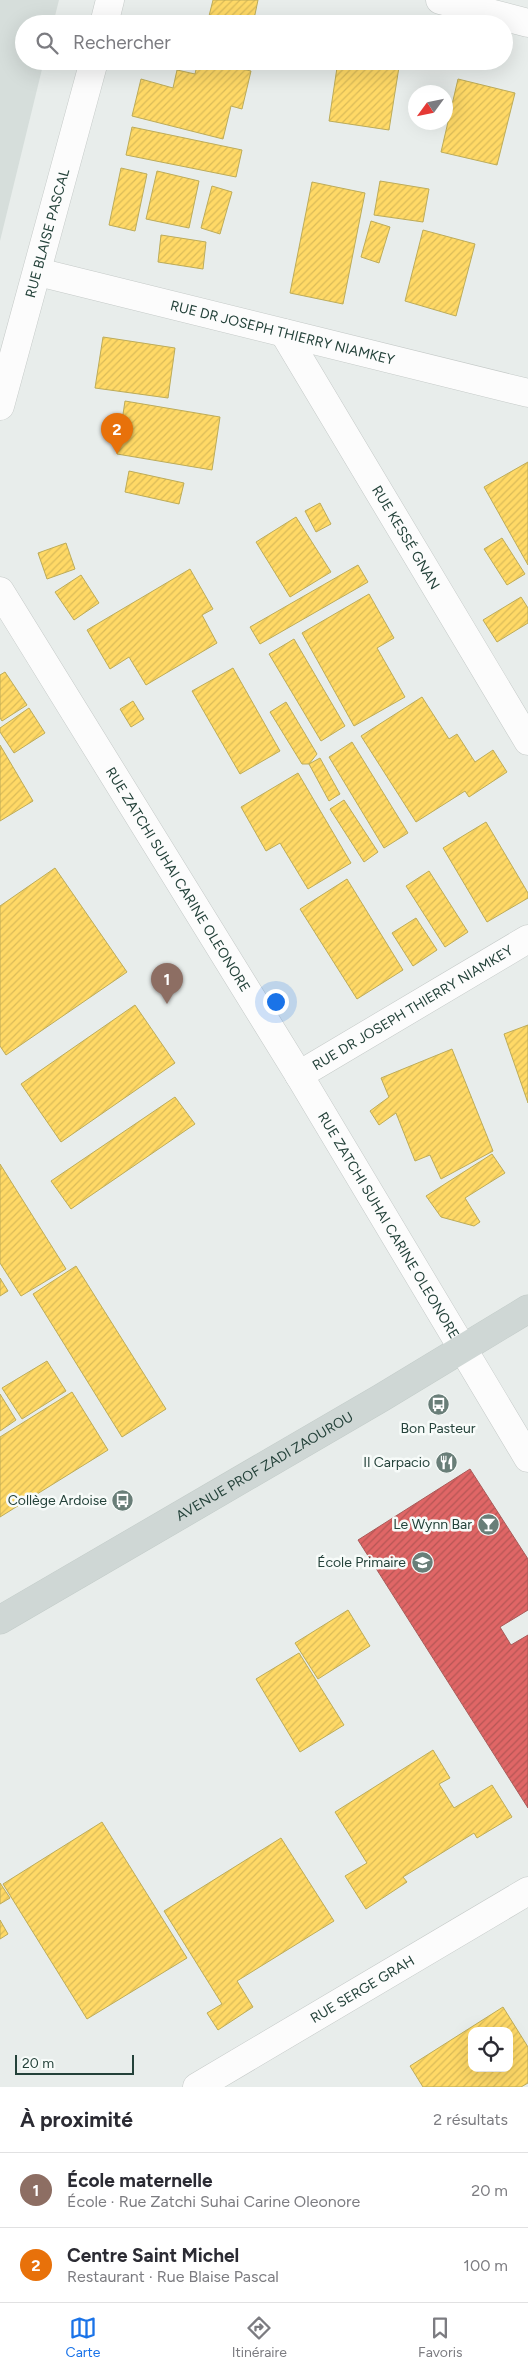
<!DOCTYPE html>
<html lang="fr">
<head>
<meta charset="utf-8">
<style>
	body { margin:0; font-family:Figtree,sans-serif; background:#f2f2f3; color:#2b2b33 }
	.controls { position:absolute; right:15px; bottom:15px; display:grid; overflow:hidden; border-radius:10px; box-shadow:0 5px 20px #0002 }
	.controls button { width:45px; height:45px; display:grid; place-items:center; padding:0; border:0; border-bottom:1px solid #e1e1e2; background:#fff; color:#2b2b33; font:25px sans-serif }
	.compass { position:absolute; left:408px; top:85px; width:45px; height:45px; border-radius:50%; background:#fff; box-shadow:0 5px 20px #0002; rotate:237deg }
	.scale { position:absolute; left:15px; bottom:12px; width:119px; box-sizing:border-box; padding-left:5px; border:2px solid #24423a; border-top:0; font-size:14px; line-height:18px; white-space:nowrap; color:#24423a; -webkit-text-stroke:4px #f7fbf9; paint-order:stroke }
	.you { position:absolute; left:275px; top:1001px; width:18px; height:18px; margin:-12px; border:4px solid #fff; border-radius:50%; background:#1a73e8; box-shadow:0 0 0 8px #1a73e833 }
	.badge { display:grid; place-items:center; width:32px; height:32px; border-radius:50%; background:#1a73e8; color:#fff; font-size:16px; font-weight:700 }
	.pin { position:absolute; translate:-50% -41px; filter:drop-shadow(0 1px 2px #0008) }
	.pin::after { content:''; position:absolute; top:26px; width:18px; height:15px; background:inherit; clip-path:polygon(0 0,100% 0,50% 100%) }
	.list { margin:0; padding:0; list-style:none }
	h2 { display:flex; justify-content:space-between; align-items:center; height:65px; margin:0; padding:0 20px; font-size:21px }
	h2 small { font-size:16px; font-weight:400; color:#7c7c81 }
	.list li { display:grid; grid-template-columns:32px 1fr auto; gap:15px; align-items:center; box-sizing:border-box; height:75px; padding:0 20px; border-top:1px solid #e1e1e2 }
	.list b { display:block; font-size:19px; white-space:nowrap }
	.list p { margin:0; font-size:16px; white-space:nowrap; color:#7c7c81 }
	.list em { font-size:16px; font-style:normal; color:#7c7c81 }
	.icon { flex:none; width:28px; height:28px; fill:none; stroke:currentColor; stroke-width:2; stroke-linecap:round; stroke-linejoin:round }
	.map { position:relative; flex:none; width:528px; height:2087px; overflow:hidden }
	.search { position:absolute; background:#fff; box-shadow:0 5px 20px #0002; left:15px; right:15px; top:15px; height:55px; display:flex; align-items:center; gap:12px; box-sizing:border-box; padding:0 18px; border-radius:28px; color:#7c7c81; font-size:19px }
	.sheet { height:215px; background:#fff }
	nav { display:flex; justify-content:space-around; align-items:center; box-sizing:border-box; height:70px; border-top:1px solid #e1e1e2; background:#fff; font-size:14px; color:#7c7c81 }
	nav a { display:grid; justify-items:center; gap:2px }
	nav .on { color:#1a73e8 }
	.map>svg:first-child { display:block }
</style>
</head>
<body>
<div class="map">
<svg width="528" height="2087" viewBox="0 0 528 2087">
	<defs>
		<pattern id="homes-hatch" width="6" height="6" patternUnits="userSpaceOnUse" patternTransform="scale(1.25)"><rect width="6" height="6" fill="#ffd966"/><path d="M-1 1l2-2M0 6l6-6M5 7l2-2" fill="none" stroke="#dabb59"/></pattern>
		<pattern id="shops-hatch" width="6" height="6" patternUnits="userSpaceOnUse" patternTransform="scale(1.25)"><rect width="6" height="6" fill="#e06666"/><path d="M-1 1l2-2M0 6l6-6M5 7l2-2" fill="none" stroke="#b55655"/></pattern>
	</defs>
	<rect width="100%" height="100%" fill="#e8edeb"/>
	<polygon fill="#d6dedb" points="0,0 59,0 53,24 24,24 24,61 44,61 0,241"/>
	<g fill="url(#homes-hatch)" stroke="#bdac59" fill-rule="evenodd">
		<polygon points="213,0 258,0 253,24 207,24"/>
		<polygon points="198,61 244,61 242,69 251,71 242,109 231,106 223,139 132,116 141,79 173,88 177,70 195,74"/>
		<polygon points="338,61 363,61 399,67 389,130 329,121"/>
		<polygon points="458,79 515,93 497,165 441,152"/>
		<polygon points="132,127 242,150 236,177 126,155"/>
		<polygon points="121,168 147,174 135,231 109,225"/>
		<polygon points="157,171 199,181 189,228 146,219"/>
		<polygon points="380,181 429,189 423,222 374,215"/>
		<polygon points="312,182 365,193 343,304 290,293"/>
		<polygon points="212,186 232,192 220,234 201,228"/>
		<polygon points="371,221 390,227 379,263 361,257"/>
		<polygon points="423,230 475,244 456,316 405,301"/>
		<polygon points="161,235 206,242 203,269 158,262"/>
		<polygon points="103,337 175,348 168,398 95,388"/>
		<polygon points="125,401 220,417 212,470 117,454"/>
		<polygon points="528,462 528,565 484,487"/>
		<polygon points="129,471 184,483 179,504 125,492"/>
		<polygon points="320,503 331,524 316,532 305,511"/>
		<polygon points="296,517 331,572 290,597 256,542"/>
		<polygon points="502,538 525,574 507,585 484,549"/>
		<polygon points="66,543 75,569 47,579 38,553"/>
		<polygon points="358,565 368,582 260,644 250,627"/>
		<polygon points="190,569 213,609 202,615 217,643 146,685 129,657 110,669 87,630"/>
		<polygon points="81,575 99,603 74,620 55,592"/>
		<polygon points="369,594 394,638 377,648 405,697 354,726 302,633"/>
		<polygon points="521,597 528,608 528,623 497,642 483,620"/>
		<polygon points="294,639 345,726 321,741 269,654"/>
		<polygon points="233,668 280,751 240,774 192,691"/>
		<polygon points="5,672 27,705 2,721 0,718 0,675"/>
		<polygon points="422,697 449,739 457,734 475,762 493,750 507,772 469,797 465,791 416,822 361,736"/>
		<polygon points="133,701 144,719 131,727 120,709"/>
		<polygon points="286,702 317,754 309,764 302,764 270,712"/>
		<polygon points="29,708 45,733 14,753 0,732 0,728"/>
		<polygon points="352,742 408,833 384,848 329,757"/>
		<polygon points="0,745 33,801 0,821"/>
		<polygon points="320,758 340,794 329,801 309,764"/>
		<polygon points="298,773 351,863 308,889 280,843 266,851 241,807"/>
		<polygon points="344,800 378,852 364,862 330,809"/>
		<polygon points="486,822 528,893 528,898 487,922 443,848"/>
		<polygon points="55,868 127,972 6,1055 0,1046 0,906"/>
		<polygon points="429,871 468,932 445,947 406,886"/>
		<polygon points="347,879 403,970 357,999 300,909"/>
		<polygon points="416,918 437,950 413,966 392,933"/>
		<polygon points="135,1005 175,1063 61,1142 21,1084"/>
		<polygon points="528,1025 528,1103 504,1034"/>
		<polygon points="452,1049 493,1151 441,1179 430,1155 415,1161 396,1113 379,1125 370,1111 389,1097 381,1078"/>
		<polygon points="175,1097 195,1124 71,1209 51,1181"/>
		<polygon points="492,1154 505,1173 465,1198 480,1222 474,1226 441,1217 426,1196"/>
		<polygon points="0,1164 66,1269 21,1296 0,1263"/>
		<polygon points="76,1266 166,1409 122,1437 33,1294"/>
		<polygon points="0,1278 8,1291 0,1296"/>
		<polygon points="47,1361 66,1391 22,1419 2,1388"/>
		<polygon points="72,1392 108,1450 0,1517 0,1437"/>
		<polygon points="0,1394 16,1420 0,1431"/>
		<polygon points="348,1610 370,1646 318,1679 295,1643"/>
		<polygon points="299,1653 344,1725 300,1752 256,1679"/>
		<polygon points="433,1750 450,1778 439,1784 454,1808 492,1785 512,1817 477,1838 474,1833 403,1877 407,1882 366,1909 345,1876 367,1863 335,1812"/>
		<polygon points="102,1822 187,1958 87,2019 3,1884"/>
		<polygon points="281,1838 334,1921 237,1981 253,2007 218,2030 207,2013 222,2004 164,1911"/>
		<polygon points="0,1883 10,1898 0,1904"/>
		<polygon points="0,1920 8,1934 0,1939"/>
		<path d="M503 2007 528 2047V2083L521 2087H423L410 2066ZM472 2031H509V2068H472Z"/>
	</g>
	<polygon fill="url(#shops-hatch)" stroke="#a85b59" points="470,1469 528,1559 528,1610 500,1627 511,1645 528,1635 528,1808 358,1540"/>
	<g fill="none" stroke-linecap="round" stroke-linejoin="round">
		<defs>
			<g id="minor">
				<polyline points="440,0 528,23"/>
				<polyline points="104,24 110,0"/>
				<path id="s1" d="M38 272 528 393"/>
				<path id="s2" d="M284 333 528 741"/>
				<path id="s3" d="M0 406 94 61"/>
				<path id="s4" d="M0 591 299 1075 528 1458"/>
				<path id="s5" d="M299 1075 528 939"/>
				<path id="s6" d="M197 2087 528 1891"/>
			</g>
			<g id="major">
				<path id="s7" d="M0 1620 381 1398 528 1309"/>
			</g>
		</defs>
		<use href="#minor" stroke="#c5cac8" stroke-width="29"/>
		<use href="#major" stroke="#c3ccc9" stroke-width="29"/>
		<use href="#minor" stroke="#fcfcfc" stroke-width="28"/>
		<use href="#major" stroke="#cfd7d5" stroke-width="28"/>
	</g>
	<defs>
		<symbol id="bus-disc" viewBox="-11 -11 22 22"><circle r="9.5" fill="#697e78" stroke="#f7fbf9"/><path d="M-5-6H5V4H4V6H2V4H-2V6H-4V4H-5ZM-3.5-4V0h7V-4ZM-3.5 1.2v1.5H-2V1.2ZM2 1.2v1.5H3.5V1.2Z" fill="#fff"/></symbol>
		<symbol id="restaurant-disc" viewBox="-11 -11 22 22"><circle r="9.5" fill="#697e78" stroke="#f7fbf9"/><path d="M-5-6h1v4h1v-4h1v4h1v-4h1v5L-1.5 .5V6h-2V.5L-5-1ZM5-6V6H3V1.5H1.5Q1.5-4 5-6Z" fill="#fff"/></symbol>
		<symbol id="bar-disc" viewBox="-11 -11 22 22"><circle r="9.5" fill="#697e78" stroke="#f7fbf9"/><path d="M-6-5H6L.8 .8V4.5H3.5V6h-7V4.5H-.8V.8Z" fill="#fff"/></symbol>
		<symbol id="school-disc" viewBox="-11 -11 22 22"><circle r="9.5" fill="#697e78" stroke="#f7fbf9"/><path d="M0-5L7-2L0 1L-7-2ZM-4 1L0 2.5L4 1V4Q0 6-4 4Z" fill="#fff"/></symbol>
	</defs>
	<g fill-rule="evenodd">
		<use href="#bus-disc" x="426" y="1392" width="25" height="25"/>
		<use href="#restaurant-disc" x="434" y="1450" width="25" height="25"/>
		<use href="#bus-disc" x="110" y="1488" width="25" height="25"/>
		<use href="#bar-disc" x="476" y="1512" width="25" height="25"/>
		<use href="#school-disc" x="410" y="1550" width="25" height="25"/>
	</g>
	<g text-anchor="middle" dominant-baseline="central" stroke-width="5" stroke-linejoin="round" paint-order="stroke">
		<g font-size="14" fill="#24423a" stroke="#f7fbf9">
			<text stroke="none"><textPath href="#s3" startOffset="179">RUE BLAISE PASCAL</textPath></text>
			<text stroke="none"><textPath href="#s1" startOffset="252">RUE DR JOSEPH THIERRY NIAMKEY</textPath></text>
			<text stroke="none"><textPath href="#s2" startOffset="238">RUE KESSÉ GNAN</textPath></text>
			<text stroke="none"><textPath href="#s4" startOffset="339">RUE ZATCHI SUHAI CARINE OLEONORE</textPath></text>
			<text stroke="none"><textPath href="#s5" startOffset="132">RUE DR JOSEPH THIERRY NIAMKEY</textPath></text>
			<text stroke="none"><textPath href="#s4" startOffset="744">RUE ZATCHI SUHAI CARINE OLEONORE</textPath></text>
			<text stroke="none"><textPath href="#s7" startOffset="306">AVENUE PROF ZADI ZAOUROU</textPath></text>
			<text stroke="none"><textPath href="#s6" startOffset="192">RUE SERGE GRAH</textPath></text>
		</g>
		<g font-size="14" fill="#24423a" stroke="#f7fbf9" text-anchor="end">
			<text x="438" y="1428" text-anchor="middle">Bon Pasteur</text>
			<text x="430" y="1462">Il Carpacio</text>
			<text x="107" y="1500">Collège Ardoise</text>
			<text x="472" y="1524">Le Wynn Bar</text>
			<text x="406" y="1562">École Primaire</text>
		</g>
	</g>
</svg>
<div class="controls">
<button><svg class="icon" aria-label="locate" viewBox="0 0 24 24"><circle cx="12" cy="12" r="6"/><path d="M12 2v4M12 18v4M2 12h4M18 12h4"/></svg></button>
</div>
<svg class="compass" viewBox="-18 -18 36 36"><path d="M0-13l5 13h-10z" fill="#e53935"/><path d="M0 13l5-13h-10z" fill="#7c7c81"/></svg>
<div class="scale">20 m</div>
<div class="you"></div>
<div class="pin badge" style="left:167px;top:1004px;background:#8d6e63">1</div>
<div class="pin badge" style="left:117px;top:454px;background:#e8710a">2</div>
<div class="search"><svg class="icon" aria-label="search" viewBox="0 0 24 24"><circle cx="10" cy="10" r="6"/><path d="M15 15l6 6"/></svg>Rechercher</div>
</div>
<section class="sheet">
<h2>À proximité<small>2 résultats</small></h2>
<ul class="list">
<li><span class="badge" style="background:#8d6e63">1</span><div><b>École maternelle</b><p>École · Rue Zatchi Suhai Carine Oleonore</p></div><em>20 m</em></li>
<li><span class="badge" style="background:#e8710a">2</span><div><b>Centre Saint Michel</b><p>Restaurant · Rue Blaise Pascal</p></div><em>100 m</em></li>
</ul>
</section>
<nav>
<a class="on"><svg class="icon" aria-label="map" viewBox="0 0 24 24"><path d="M3 6l6-2 6 2 6-2v14l-6 2-6-2-6 2zM9 4v14M15 6v14"/></svg>Carte</a>
<a><svg class="icon" aria-label="directions" viewBox="0 0 24 24"><path d="M12 3l9 9-9 9-9-9zM9 14v-3h6M13 9l2 2-2 2"/></svg>Itinéraire</a>
<a><svg class="icon" aria-label="saved" viewBox="0 0 24 24"><path d="M7 4h10v16l-5-4-5 4z"/></svg>Favoris</a>
</nav>
</body>
</html>
